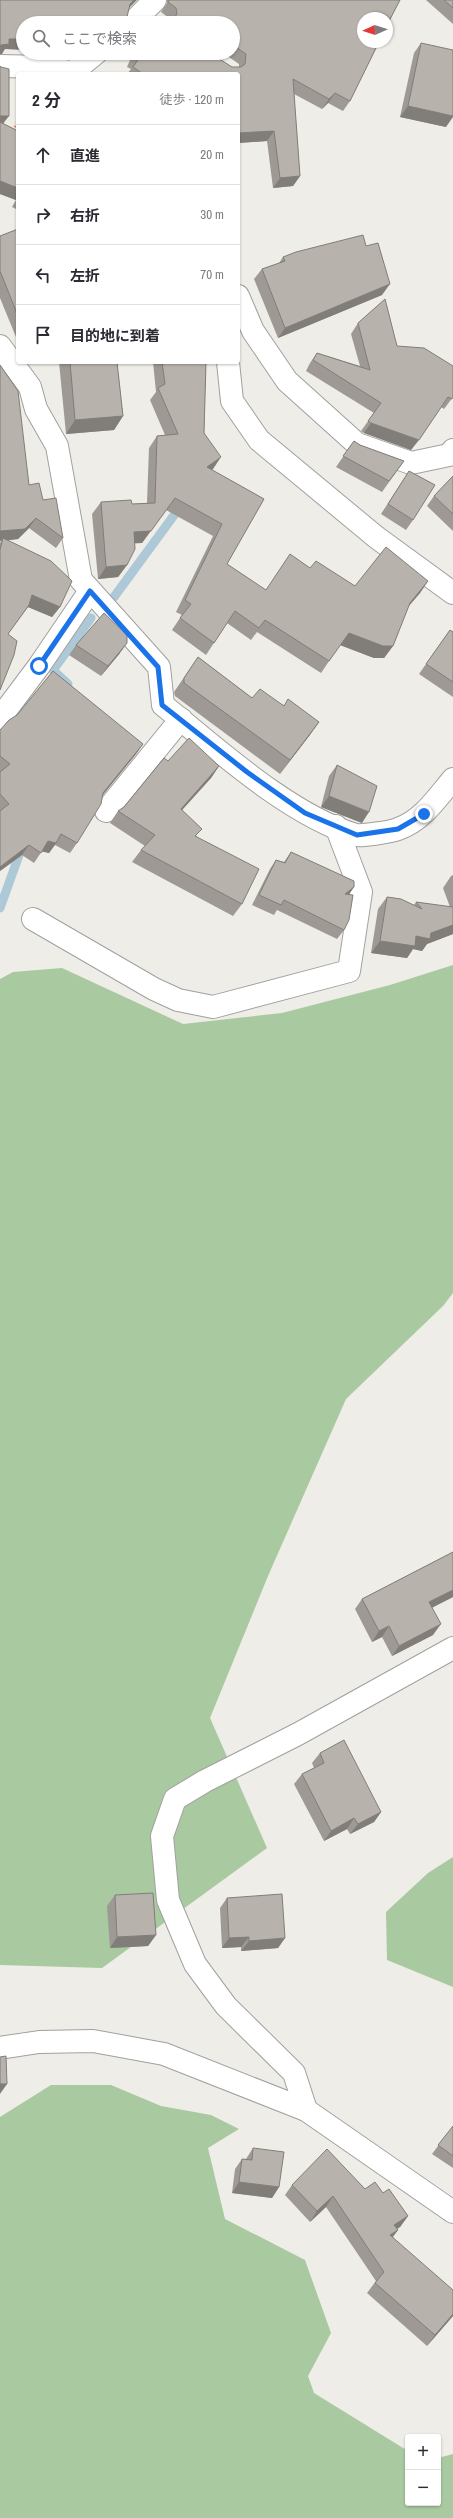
<!DOCTYPE html>
<html lang="ja">
<head>
<meta charset="utf-8">
<style>
	body { margin:0; font-family:"Archivo Narrow","Noto Sans JP",sans-serif; background:#f2f2f3; color:#2b2b33 }
	.controls { position:absolute; right:12px; bottom:12px; display:grid; overflow:hidden; border-radius:4px; box-shadow:0 1px 3px #0004 }
	.controls button { width:36px; height:36px; display:grid; place-items:center; padding:0; border:0; border-bottom:1px solid #e1e1e2; background:#fff; color:#2b2b33; font:20px sans-serif }
	.compass { position:absolute; left:357px; top:12px; width:36px; height:36px; border-radius:50%; background:#fff; box-shadow:0 1px 3px #0004; rotate:267deg }
	.stop { position:absolute; width:12px; height:12px; margin:-9px; border:3px solid #1a73e8; border-radius:50%; background:#fff }
	.stop.end { background:#1a73e8; border-color:#fff; box-shadow:0 1px 4px #0008 }
	.list { margin:0; padding:0; list-style:none }
	h2 { display:flex; justify-content:space-between; align-items:center; height:52px; margin:0; padding:0 16px; font-size:17px }
	h2 small { font-size:13px; font-weight:400; color:#7c7c81 }
	.list li { display:grid; grid-template-columns:26px 1fr auto; gap:12px; align-items:center; box-sizing:border-box; height:60px; padding:0 16px; border-top:1px solid #e1e1e2 }
	.list b { display:block; font-size:15px; white-space:nowrap }
	.list em { font-size:13px; font-style:normal; color:#7c7c81 }
	.icon { flex:none; width:22px; height:22px; fill:none; stroke:currentColor; stroke-width:2; stroke-linecap:round; stroke-linejoin:round }
	.map { position:relative; flex:none; width:453px; height:2518px; overflow:hidden }
	.search { position:absolute; background:#fff; box-shadow:0 1px 3px #0004; left:16px; top:16px; width:224px; height:44px; display:flex; align-items:center; gap:10px; box-sizing:border-box; padding:0 14px; border-radius:22px; color:#7c7c81; font-size:15px }
	.panel { position:absolute; background:#fff; box-shadow:0 1px 3px #0004; left:16px; top:72px; width:224px; height:292px; border-radius:4px }
	.map>svg:first-child { display:block }
</style>
</head>
<body>
<div class="map">
<svg width="453" height="2518" viewBox="0 0 453 2518">
	<rect width="100%" height="100%" fill="#efede7"/>
	<g fill="#a9c9a0">
		<polygon points="453,965 453,1293 443,1306 346,1399 268,1576 210,1718 267,1848 102,1968 0,1965 0,979 13,972 62,968 183,1024 282,1013 390,985"/>
		<polygon points="453,1857 453,1987 387,1960 386,1912 428,1873"/>
		<polygon points="51,2085 111,2085 161,2106 211,2115 239,2129 208,2148 225,2219 305,2260 331,2333 308,2376 314,2393 408,2451 408,2503 438,2503 438,2458 453,2454 453,2518 0,2518 0,2117"/>
	</g>
	<g fill="none" stroke-linecap="round" stroke-linejoin="round">
		<g stroke="#adc9d7" stroke-width="9">
			<polyline points="114,597 180,507"/>
			<polyline points="68,684 53,670 91,618"/>
			<polyline points="0,908 22,847"/>
		</g>
		<defs>
			<g id="minor">
				<polyline points="132,23 155,0"/>
				<polyline points="0,66 47,67 78,74"/>
				<polyline points="73,72 96,53"/>
				<polyline points="238,296 253,331 287,381 357,444 411,463 449,455 453,450"/>
				<path d="M0 346 30 387 36 409 57 446 81 580 159 667 163 705C216 748 290 816 356 835 362 836 391 832 398 829 422 821 437 798 453 779"/>
				<polyline points="228,362 232,401 259,440 376,537 453,593"/>
				<polyline points="0,718 39,666 90,591"/>
				<polyline points="106,811 181,719"/>
				<polyline points="33,919 154,989 178,1000 213,1007 349,971 361,892 336,826"/>
				<polyline points="0,2048 39,2042 93,2041 164,2054 306,2110 453,2212"/>
				<polyline points="306,2110 294,2073 226,2006 195,1964 168,1900 162,1836 175,1799 205,1781 298,1734 453,1648"/>
			</g>
		</defs>
		<use href="#minor" stroke="#a0a0a0" stroke-width="24"/>
		<polyline stroke="#e9927d" stroke-width="2.5" stroke-dasharray="2 2" stroke-linecap="butt" points="13,131 18,121"/>
		<use href="#minor" stroke="#fff" stroke-width="22"/>
	</g>
	<g fill="#9e9995">
		<polygon points="167,0 400,0 387,25 387,18 363,18 363,42 379,42 350,101 343,111 328,103 322,109 294,94 300,176 293,186 273,188 267,141 238,143 238,74 127,74 131,69 127,67 130,60 123,53 210,53 232,67 239,67 239,64 223,53 233,53 233,23 145,23 153,16 162,22 170,22 169,18 161,12 167,3"/>
		<polygon points="426,0 453,0 453,24"/>
		<polygon points="421,43 446,127 400,117 414,53"/>
		<polygon points="0,66 4,124 18,131 18,210 12,207 16,200 0,194"/>
		<polygon points="18,229 18,342 0,298 0,236"/>
		<polygon points="366,246 382,295 278,338 254,279 262,269 279,263 283,257"/>
		<polygon points="358,323 397,346 453,397 444,409 441,407 411,450 364,433 361,431 374,413 306,371 310,363 317,353 360,366 351,334"/>
		<polygon points="59,362 117,362 123,416 114,430 66,434"/>
		<polygon points="153,362 206,362 204,433 213,469 212,470 264,499 227,564 265,590 310,568 355,586 428,581 420,593 408,607 393,646 384,658 374,658 340,645 321,673 257,632 251,640 227,623 206,655 172,630 182,615 176,612 213,536 166,510 142,543 135,543 127,565 118,577 98,579 92,514 101,502 132,504 147,503 149,448 157,436 165,435 150,400 156,392"/>
		<polygon points="0,365 29,485 43,500 63,538 56,548 29,528 18,539 8,540 60,607 52,617 28,607 8,634 0,690 0,543 1,541 0,541"/>
		<polygon points="354,441 360,445 404,461 382,492 336,467"/>
		<polygon points="409,471 413,520 406,530 381,514"/>
		<polygon points="453,476 453,531 427,506 434,496"/>
		<polygon points="450,630 453,632 453,697 419,674"/>
		<polygon points="76,645 120,653 101,676 69,655"/>
		<polygon points="198,657 252,698 284,705 319,722 280,774 175,696 174,692"/>
		<polygon points="0,730 143,744 136,754 103,795 77,843 70,853 55,845 49,853 42,851 34,863 22,855 0,871"/>
		<polygon points="168,761 219,766 211,778 182,810 197,837 242,904 233,916 132,862 141,850 145,846 110,823 118,811 124,807"/>
		<polygon points="337,765 362,823 321,807 329,776"/>
		<polygon points="291,852 354,887 349,894 344,930 337,939 277,910 274,915 252,905 270,869 276,860 284,862"/>
		<polygon points="453,875 453,934 427,944 422,951 413,949 407,958 371,953 378,909 387,897 414,905 416,902 450,907 443,888 451,876"/>
		<polygon points="453,1552 453,1597 432,1607 433,1635 392,1656 382,1637 372,1642 355,1609 362,1599"/>
		<polygon points="320,1753 381,1812 374,1822 350,1834 347,1829 324,1841 294,1784 302,1774 314,1768 312,1763"/>
		<polygon points="115,1895 156,1935 148,1946 110,1948 107,1906"/>
		<polygon points="227,1898 285,1938 278,1948 241,1951 241,1947 222,1948 220,1908"/>
		<polygon points="453,2126 453,2168 432,2154"/>
		<polygon points="253,2148 279,2187 272,2198 232,2193 235,2169 242,2159 246,2159"/>
		<polygon points="292,2185 365,2189 383,2193 408,2216 400,2227 397,2229 398,2230 393,2237 453,2316 427,2346 367,2293 376,2281 326,2207 310,2222 285,2195"/>
	</g>
	<g fill="#817d79">
		<polygon points="134,0 137,0 123,14 130,4"/>
		<polygon points="9,39 23,39 23,50 5,49 2,54 0,54 0,46"/>
		<polygon points="335,93 328,103 322,109 329,99"/>
		<polygon points="408,106 453,116 453,117 446,127 400,117"/>
		<polygon points="0,116 9,116 2,125 0,126"/>
		<polygon points="274,131 267,141 238,143 238,133"/>
		<polygon points="300,176 293,186 273,188 280,178"/>
		<polygon points="0,181 18,188 18,197 16,200 0,194"/>
		<polygon points="390,284 382,295 278,338 285,328"/>
		<polygon points="123,416 114,430 66,434 75,420"/>
		<polygon points="371,423 419,440 411,450 364,433"/>
		<polygon points="221,457 213,469 199,479 207,467"/>
		<polygon points="166,510 142,543 125,544 134,532"/>
		<polygon points="36,518 29,528 18,539 3,541 3,538 1,541 0,541 0,531"/>
		<polygon points="127,565 118,577 98,579 106,567"/>
		<polygon points="428,581 420,593 401,615 410,603"/>
		<polygon points="32,595 60,607 52,617 28,607"/>
		<polygon points="349,633 393,646 384,658 374,658 340,645"/>
		<polygon points="127,643 120,653 101,676 108,666"/>
		<polygon points="319,722 310,735 280,774 290,760"/>
		<polygon points="143,744 136,754 96,803 103,793"/>
		<polygon points="219,766 211,778 172,821 181,809"/>
		<polygon points="329,796 369,812 362,823 321,807"/>
		<polygon points="48,841 56,843 49,853 40,851"/>
		<polygon points="29,845 22,855 0,871 0,867"/>
		<polygon points="354,887 348,896 345,894"/>
		<polygon points="453,925 453,934 427,944 422,951 413,949 407,958 371,953 380,941 416,936 431,933"/>
		<polygon points="453,1590 453,1597 422,1613 429,1602"/>
		<polygon points="441,1624 433,1635 392,1656 399,1646"/>
		<polygon points="389,1626 382,1637 372,1642 379,1631"/>
		<polygon points="381,1812 374,1822 350,1834 358,1824"/>
		<polygon points="354,1818 347,1829 324,1841 331,1831"/>
		<polygon points="156,1935 148,1946 110,1948 117,1937"/>
		<polygon points="249,1937 241,1947 222,1948 229,1938"/>
		<polygon points="285,1938 278,1948 241,1951 249,1941"/>
		<polygon points="0,2084 7,2084 0,2094"/>
		<polygon points="239,2182 279,2187 272,2198 232,2193"/>
		<polygon points="333,2196 326,2207 310,2222 317,2211"/>
		<polygon points="408,2216 400,2227 387,2235 394,2225"/>
		<polygon points="398,2230 390,2240 390,2235"/>
		<polygon points="453,2314 453,2316 427,2346 435,2335"/>
	</g>
	<g fill="#b8b2ad" stroke="#817d79">
		<polygon points="0,0 134,0 130,4 127,17 134,23 109,23 107,22 106,23 23,23 23,39 9,39 9,44 1,45 0,46"/>
		<polygon points="169,0 400,0 387,25 387,18 363,18 363,42 379,42 350,101 335,93 329,99 293,79 300,176 280,178 274,131 238,133 238,74 143,74 133,67 138,60 134,57 136,53 210,53 232,67 241,67 245,64 246,54 233,45 233,23 145,23 153,16 162,22 171,22 177,14 176,8 168,2"/>
		<polygon points="444,0 453,0 453,8"/>
		<polygon points="421,43 453,50 453,116 408,106"/>
		<polygon points="0,66 1,67 9,69 9,116 0,116"/>
		<polygon points="0,122 18,131 18,188 0,181"/>
		<polygon points="18,229 18,316 0,271 0,236"/>
		<polygon points="363,235 366,246 378,243 390,284 285,328 262,269 285,261 283,257 296,252"/>
		<polygon points="385,299 397,346 424,348 453,366 453,397 452,399 448,397 419,440 371,423 368,421 381,403 313,360 317,353 370,370 358,323"/>
		<polygon points="70,362 117,362 123,416 75,420"/>
		<polygon points="162,362 206,362 204,433 221,457 207,467 264,499 227,564 266,590 290,554 310,568 316,561 355,586 386,547 428,581 410,603 393,646 383,646 349,633 329,661 265,620 259,628 235,611 214,643 180,618 191,604 185,600 222,524 175,498 151,531 134,532 135,549 127,565 106,567 101,502 131,500 132,504 155,503 157,436 178,434 158,388 165,384"/>
		<polygon points="0,365 18,391 29,485 39,483 43,500 56,498 63,538 36,518 25,529 0,531"/>
		<polygon points="354,441 360,445 404,461 389,481 343,456"/>
		<polygon points="409,471 435,485 413,520 388,504"/>
		<polygon points="453,476 453,514 434,496"/>
		<polygon points="3,538 51,561 72,581 60,607 32,595 29,605 8,634 17,641 14,655 0,690 0,550"/>
		<polygon points="104,613 127,635 127,643 108,666 76,645"/>
		<polygon points="450,630 453,632 453,682 426,664"/>
		<polygon points="198,657 252,698 260,689 284,706 288,699 319,722 290,760 184,683 184,678"/>
		<polygon points="53,671 143,744 103,793 101,804 77,843 61,834 56,843 48,841 41,853 29,845 0,867 0,811 9,804 0,794 0,772 10,764 0,756 0,730 9,720 17,715"/>
		<polygon points="189,738 219,766 181,809 202,829 195,836 259,869 242,904 141,850 155,835 118,811 124,807 164,758 168,761"/>
		<polygon points="337,765 377,786 369,812 329,796"/>
		<polygon points="291,852 354,881 354,887 345,894 353,895 349,920 344,930 284,900 281,905 259,895 276,860 285,863"/>
		<polygon points="387,897 401,899 422,909 416,902 453,907 453,925 431,933 430,939 416,936 415,946 380,941"/>
		<polygon points="453,1552 453,1590 429,1602 441,1624 399,1646 389,1626 379,1631 362,1599"/>
		<polygon points="344,1740 381,1812 358,1824 354,1818 331,1831 302,1774 324,1763 320,1753"/>
		<polygon points="153,1893 156,1935 117,1937 115,1895"/>
		<polygon points="282,1894 285,1938 249,1941 249,1937 229,1938 227,1898"/>
		<polygon points="6,2056 7,2084 0,2084 0,2057"/>
		<polygon points="453,2126 453,2156 438,2145"/>
		<polygon points="253,2148 284,2152 279,2187 239,2182 242,2159 252,2160"/>
		<polygon points="327,2149 365,2189 375,2182 383,2193 389,2189 408,2216 394,2225 398,2230 390,2235 453,2290 453,2314 435,2335 375,2283 384,2272 333,2196 317,2211 292,2185"/>
	</g>
	<g fill="none" stroke-linecap="round" stroke-linejoin="round">
		<polyline stroke="#1a73e8" stroke-width="5" points="39,666 90,591 158,667 162,705 247,772 305,813 357,835 398,829 424,814"/>
	</g>
</svg>
<div class="controls">
<button>+</button>
<button>−</button>
</div>
<svg class="compass" viewBox="-18 -18 36 36"><path d="M0-13l5 13h-10z" fill="#e53935"/><path d="M0 13l5-13h-10z" fill="#7c7c81"/></svg>
<div class="stop" style="left:39px;top:666px"></div>
<div class="stop end" style="left:424px;top:814px"></div>
<div class="search"><svg class="icon" aria-label="search" viewBox="0 0 24 24"><circle cx="10" cy="10" r="6"/><path d="M15 15l6 6"/></svg>ここで検索</div>
<section class="panel">
<h2>2 分<small>徒歩 · 120 m</small></h2>
<ul class="list">
<li><svg class="icon" aria-label="ahead" viewBox="0 0 24 24"><path d="M12 20V5M6 11l6-6 6 6"/></svg><div><b>直進</b></div><em>20 m</em></li>
<li><svg class="icon" aria-label="right" viewBox="0 0 24 24"><path d="M7 20v-9h11M14 6l5 5-5 5"/></svg><div><b>右折</b></div><em>30 m</em></li>
<li><svg class="icon" aria-label="left" viewBox="0 0 24 24"><path d="M17 20v-9H6M10 6l-5 5 5 5"/></svg><div><b>左折</b></div><em>70 m</em></li>
<li><svg class="icon" aria-label="arrive" viewBox="0 0 24 24"><path d="M6 21V4h12l-3 4 3 4H6"/></svg><div><b>目的地に到着</b></div></li>
</ul>
</section>
</div>
</body>
</html>
